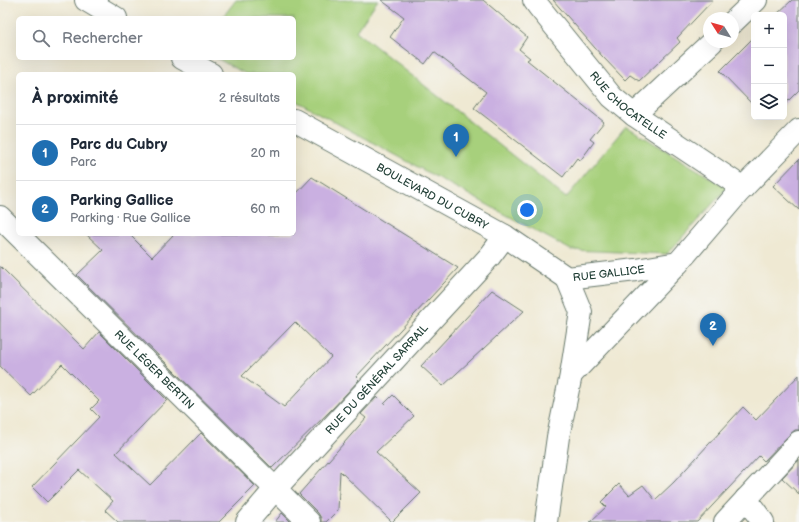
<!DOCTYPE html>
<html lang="fr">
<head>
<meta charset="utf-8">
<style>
	body { margin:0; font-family:"Balsamiq Sans",sans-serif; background:#f6f6f7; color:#1f2937 }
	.controls { position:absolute; right:12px; top:12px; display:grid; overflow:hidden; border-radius:6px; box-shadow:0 4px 16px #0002 }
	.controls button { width:36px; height:36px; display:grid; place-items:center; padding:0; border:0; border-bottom:1px solid #e0e1e3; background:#fff; color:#1f2937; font:20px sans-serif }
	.compass { position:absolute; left:703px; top:12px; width:36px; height:36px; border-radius:50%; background:#fff; box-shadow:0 4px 16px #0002; rotate:307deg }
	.you { position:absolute; left:527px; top:210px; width:14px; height:14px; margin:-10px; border:3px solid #fff; border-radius:50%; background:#1a73e8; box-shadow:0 0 0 6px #1a73e833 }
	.badge { display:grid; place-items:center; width:26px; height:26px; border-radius:50%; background:#1f6fb2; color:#fff; font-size:13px; font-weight:700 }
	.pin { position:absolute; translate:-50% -33px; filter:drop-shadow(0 1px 2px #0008) }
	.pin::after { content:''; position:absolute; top:21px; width:14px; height:12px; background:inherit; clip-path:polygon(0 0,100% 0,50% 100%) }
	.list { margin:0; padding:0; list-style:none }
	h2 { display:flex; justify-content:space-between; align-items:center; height:52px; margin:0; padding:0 16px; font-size:17px }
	h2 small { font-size:13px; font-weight:400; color:#747a83 }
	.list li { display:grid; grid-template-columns:26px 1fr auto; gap:12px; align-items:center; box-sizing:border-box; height:56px; padding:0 16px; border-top:1px solid #e0e1e3 }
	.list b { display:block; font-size:15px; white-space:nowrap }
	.list p { margin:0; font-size:13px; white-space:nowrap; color:#747a83 }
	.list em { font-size:13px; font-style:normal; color:#747a83 }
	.icon { flex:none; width:22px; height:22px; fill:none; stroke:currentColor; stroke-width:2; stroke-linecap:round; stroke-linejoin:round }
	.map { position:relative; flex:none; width:799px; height:522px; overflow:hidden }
	.search { position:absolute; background:#fff; box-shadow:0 4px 16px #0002; left:16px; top:16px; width:280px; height:44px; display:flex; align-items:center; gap:10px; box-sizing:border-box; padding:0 14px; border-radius:6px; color:#747a83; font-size:15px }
	.panel { position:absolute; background:#fff; box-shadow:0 4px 16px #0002; left:16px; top:72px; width:280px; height:164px; border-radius:6px }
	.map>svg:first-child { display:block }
</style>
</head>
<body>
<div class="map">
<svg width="799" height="522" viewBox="0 0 799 522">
	<rect width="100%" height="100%" fill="#f6f6f2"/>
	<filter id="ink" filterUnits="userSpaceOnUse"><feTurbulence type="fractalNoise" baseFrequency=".025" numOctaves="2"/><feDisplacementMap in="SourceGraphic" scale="8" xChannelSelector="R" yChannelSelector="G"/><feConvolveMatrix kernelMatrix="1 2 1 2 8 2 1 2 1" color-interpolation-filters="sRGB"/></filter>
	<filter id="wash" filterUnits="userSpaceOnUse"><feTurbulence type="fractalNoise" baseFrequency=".012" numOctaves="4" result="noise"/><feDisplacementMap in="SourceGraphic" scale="16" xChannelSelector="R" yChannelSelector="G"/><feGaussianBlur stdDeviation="0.9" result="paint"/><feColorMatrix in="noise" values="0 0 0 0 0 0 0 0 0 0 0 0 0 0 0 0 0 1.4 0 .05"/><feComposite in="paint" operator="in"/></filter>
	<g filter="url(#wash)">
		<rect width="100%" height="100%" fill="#efe9d3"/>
		<polygon fill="#a7d07b" stroke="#638658" points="236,0 378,0 356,31 566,198 626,126 727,188 667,254 571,250 294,100 294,74 246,74 216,58 294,58 294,18 222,18"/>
		<g id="blocks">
			<g fill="#cab0e1" fill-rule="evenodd">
				<polygon points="381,0 483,0 527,37 519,49 530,58 527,60 604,122 590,139 594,142 580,161 577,158 563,177 474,108 486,92 434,52 425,64 390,37 404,17"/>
				<polygon points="553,0 713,0 677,38 680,42 639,81 630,75 625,80 602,56"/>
				<polygon points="792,0 799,0 799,90 784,105 784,15 776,15"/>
				<polygon points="754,37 754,106 720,71"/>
				<polygon points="799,159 799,210 773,186"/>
				<path d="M312 177 458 268 356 377 359 380 333 408 272 468 77 275 103 250 86 234H129L152 257 174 234H294V196ZM295 322 331 357 284 407 242 376Z"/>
				<polygon points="0,266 84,349 99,332 167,400 116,453 150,485 201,433 255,486 219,522 118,522 105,510 113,501 79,470 47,502 32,487 99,417 91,409 99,401 62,364 31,396 0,366"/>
				<polygon points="492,290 524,311 443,386 421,366"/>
				<polygon points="799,375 799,430 795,430 790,434 764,461 759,456 697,522 590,522 606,507 601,502 619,484 629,495 643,485 655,500 674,482 743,407 756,420"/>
				<polygon points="393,395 414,416 376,452 421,493 392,522 340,471 338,510 326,522 321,522 321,518 318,513 299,494 366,418 361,414 377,397 384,404"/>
				<polygon points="799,460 799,494 782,478"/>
				<polygon points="282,513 291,522 275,522"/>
			</g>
		</g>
	</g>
	<g filter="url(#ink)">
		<use href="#blocks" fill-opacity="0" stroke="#68796c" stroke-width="1"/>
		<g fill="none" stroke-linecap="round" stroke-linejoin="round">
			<defs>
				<g id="minor">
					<path id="s1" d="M534 0 539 7 612 97 634 115 743 188"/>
					<polyline points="733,22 756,0"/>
					<polyline points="634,115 712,42"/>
					<path id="s2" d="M0 217 309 522"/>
					<polyline points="746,499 763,522"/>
					<path id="s3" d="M247 522 275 489 490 256 505 236"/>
				</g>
				<g id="secondary">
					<polyline points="86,0 116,18"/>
					<polyline points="182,58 211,74"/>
					<path id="s4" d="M294 120 505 236 567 278"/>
					<path id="s5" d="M567 278 636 270 678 263"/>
					<polyline points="571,375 678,263 738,193 799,130"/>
					<polyline points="546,522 558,437 571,375 581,312 567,278"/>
					<polyline points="725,522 799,442"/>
				</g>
			</defs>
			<use href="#minor" stroke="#68796c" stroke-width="24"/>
			<use href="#secondary" stroke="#68796c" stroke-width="24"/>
			<use href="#minor" stroke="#fff" stroke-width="22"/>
			<use href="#secondary" stroke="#fff" stroke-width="22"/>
		</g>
	</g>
	<g text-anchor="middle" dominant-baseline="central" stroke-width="3.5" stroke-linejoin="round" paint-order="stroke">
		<g font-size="11" fill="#1f3d34" stroke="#f6f6f2">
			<text stroke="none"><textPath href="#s1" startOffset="142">RUE CHOCATELLE</textPath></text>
			<text stroke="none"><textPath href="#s4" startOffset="158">BOULEVARD DU CUBRY</textPath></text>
			<text stroke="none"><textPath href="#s5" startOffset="42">RUE GALLICE</textPath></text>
			<text stroke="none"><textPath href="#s2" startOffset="217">RUE LÉGER BERTIN</textPath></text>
			<text stroke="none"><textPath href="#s3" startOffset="193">RUE DU GÉNÉRAL SARRAIL</textPath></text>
		</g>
	</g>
</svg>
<div class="controls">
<button>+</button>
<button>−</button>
<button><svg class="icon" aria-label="layers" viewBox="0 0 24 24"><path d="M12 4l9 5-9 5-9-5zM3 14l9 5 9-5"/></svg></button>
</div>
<svg class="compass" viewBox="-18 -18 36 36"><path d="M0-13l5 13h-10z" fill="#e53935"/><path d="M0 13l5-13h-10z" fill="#747a83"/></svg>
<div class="you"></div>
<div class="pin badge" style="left:456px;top:157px">1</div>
<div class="pin badge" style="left:713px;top:346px">2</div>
<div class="search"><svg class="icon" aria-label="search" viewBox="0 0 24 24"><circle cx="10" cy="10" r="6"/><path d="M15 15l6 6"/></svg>Rechercher</div>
<section class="panel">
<h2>À proximité<small>2 résultats</small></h2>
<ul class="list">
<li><span class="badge">1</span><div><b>Parc du Cubry</b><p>Parc</p></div><em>20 m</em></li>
<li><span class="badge">2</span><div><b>Parking Gallice</b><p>Parking · Rue Gallice</p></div><em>60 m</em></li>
</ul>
</section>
</div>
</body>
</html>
